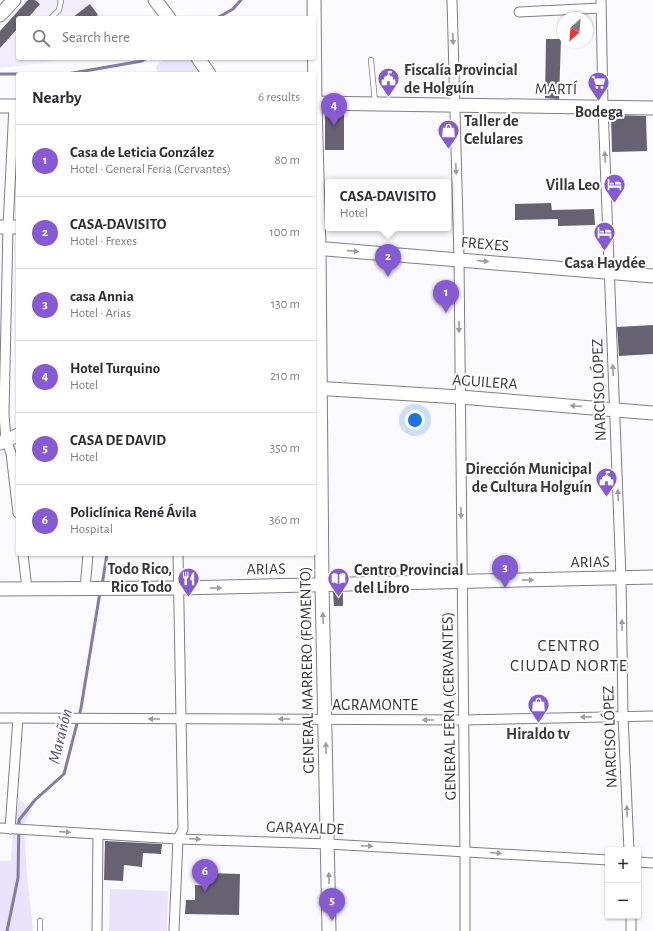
<!DOCTYPE html>
<html lang="en">
<head>
<meta charset="utf-8">
<style>
	body { margin:0; font-family:"Alegreya Sans",sans-serif; background:#f2f2f3; color:#2b2b33 }
	.controls { position:absolute; right:12px; bottom:12px; display:grid; overflow:hidden; border-radius:4px; box-shadow:0 1px 3px #0004 }
	.controls button { width:36px; height:36px; display:grid; place-items:center; padding:0; border:0; border-bottom:1px solid #e1e1e2; background:#fff; color:#2b2b33; font:20px sans-serif }
	.compass { position:absolute; left:557px; top:12px; width:36px; height:36px; border-radius:50%; background:#fff; box-shadow:0 1px 3px #0004; rotate:206deg }
	.you { position:absolute; left:415px; top:420px; width:14px; height:14px; margin:-10px; border:3px solid #fff; border-radius:50%; background:#1a73e8; box-shadow:0 0 0 6px #1a73e833 }
	.badge { display:grid; place-items:center; width:26px; height:26px; border-radius:50%; background:#865ad3; color:#fff; font-size:13px; font-weight:700 }
	.pin { position:absolute; translate:-50% -33px; filter:drop-shadow(0 1px 2px #0008) }
	.pin::after { content:''; position:absolute; top:21px; width:14px; height:12px; background:inherit; clip-path:polygon(0 0,100% 0,50% 100%) }
	.popup { position:absolute; left:325px; top:179px; width:126px; height:52px; box-sizing:border-box; display:grid; place-content:center; border-radius:4px; background:#fff; filter:drop-shadow(0 1px 3px #0005); font-size:13px; white-space:nowrap; color:#7c7c81 }
	.popup b { font-size:15px; color:#2b2b33 }
	.popup::after { content:''; position:absolute; left:50%; top:100%; margin-left:-8px; border:8px solid transparent; border-top-color:#fff }
	.list { margin:0; padding:0; list-style:none }
	h2 { display:flex; justify-content:space-between; align-items:center; height:52px; margin:0; padding:0 16px; font-size:17px }
	h2 small { font-size:13px; font-weight:400; color:#7c7c81 }
	.list li { display:grid; grid-template-columns:26px 1fr auto; gap:12px; align-items:center; box-sizing:border-box; height:72px; padding:0 16px; border-top:1px solid #e1e1e2 }
	.list b { display:block; font-size:15px; white-space:nowrap }
	.list p { margin:0; font-size:13px; white-space:nowrap; color:#7c7c81 }
	.list em { font-size:13px; font-style:normal; color:#7c7c81 }
	.icon { flex:none; width:22px; height:22px; fill:none; stroke:currentColor; stroke-width:2; stroke-linecap:round; stroke-linejoin:round }
	.map { position:relative; flex:none; width:653px; height:931px; overflow:hidden }
	.search { position:absolute; background:#fff; box-shadow:0 1px 3px #0004; left:16px; top:16px; width:300px; height:44px; display:flex; align-items:center; gap:10px; box-sizing:border-box; padding:0 14px; border-radius:4px; color:#7c7c81; font-size:15px }
	.panel { position:absolute; background:#fff; box-shadow:0 1px 3px #0004; left:16px; top:72px; width:300px; height:484px; border-radius:4px }
	.map>svg:first-child { display:block }
</style>
</head>
<body>
<div class="map">
<svg width="653" height="931" viewBox="0 0 653 931">
	<rect width="100%" height="100%" fill="#faf9fd"/>
	<polygon fill="#f1edfd" points="28,0 90,0 104,18 18,18 18,58 62,58 51,62 0,68 0,31"/>
	<g fill="#e9e4f9">
		<polygon points="165,58 189,58 201,74 157,74 156,66"/>
		<polygon points="20,799 31,811 24,824 27,877 33,929 32,931 0,931 0,861 11,861 14,813"/>
		<polygon points="110,889 168,891 167,931 109,931"/>
	</g>
	<g fill="none" stroke-linecap="round" stroke-linejoin="round">
		<g stroke="#867aa9" stroke-width="3">
			<polyline points="217,18 233,9 241,0"/>
			<polyline points="0,74 24,74"/>
			<polyline points="67,74 142,61 146,58"/>
			<polyline points="102,585 107,554"/>
			<polyline points="7,931 18,878 19,820 35,800 64,774 81,708 100,592"/>
		</g>
	</g>
	<g fill="#666272">
		<polygon points="28,0 35,0 40,4 28,18 18,18 18,28 0,48 0,31"/>
		<polygon points="90,4 98,15 94,18 72,18"/>
		<polygon points="546,39 561,39 559,99 545,98"/>
		<rect x="325" y="113" width="19" height="37"/>
		<polygon points="611,115 646,116 647,151 612,152"/>
		<polygon points="551,203 552,210 594,209 595,225 558,226 558,219 515,220 515,204"/>
		<polygon points="653,325 653,354 619,356 617,327"/>
		<polygon points="333,592 343,592 343,606 334,606"/>
		<polygon points="105,841 162,844 161,854 143,853 142,867 124,865 123,881 104,880"/>
		<polygon points="208,873 240,874 239,915 185,914 186,900 195,900 195,885 207,886"/>
	</g>
	<g fill="none" stroke-linecap="round" stroke-linejoin="round">
		<defs>
			<g id="lane">
				<polyline points="51,18 59,10 61,1 60,0"/>
				<polyline points="371,60 375,102"/>
				<polyline points="40,931 40,921"/>
			</g>
			<g id="street">
				<polyline points="452,0 459,259 465,851 465,931"/>
				<polyline points="601,0 603,107 621,578 623,716 629,850"/>
				<polyline points="519,12 601,8"/>
				<polyline points="14,106 8,227 4,414 6,440 11,453 18,513"/>
				<polyline points="23,554 27,589"/>
				<polyline points="85,589 88,554"/>
				<polyline points="0,718 464,720 653,716"/>
				<polyline points="0,828 178,839 328,844 608,860"/>
				<polyline points="10,829 18,718"/>
				<polyline points="638,862 653,863"/>
				<polyline points="631,916 631,931"/>
				<polyline points="97,931 98,834"/>
				<polyline points="174,931 178,839 183,829 178,554"/>
			</g>
			<g id="secondary">
				<polyline points="155,0 169,18"/>
				<polyline points="314,0 315,103 319,249 322,585 329,931"/>
				<polyline points="0,15 14,0"/>
				<polyline points="198,58 209,74"/>
				<polyline points="314,103 653,108"/>
				<polyline points="0,106 18,106"/>
				<polyline points="0,227 18,227"/>
				<polyline points="314,248 653,276"/>
				<polyline points="314,388 460,397 653,413"/>
				<polyline points="0,443 18,435"/>
				<polyline points="0,589 179,588 653,577"/>
			</g>
		</defs>
		<use href="#lane" stroke="#807c8c" stroke-width="6"/>
		<use href="#street" stroke="#807c8c" stroke-width="11"/>
		<use href="#secondary" stroke="#807c8c" stroke-width="15"/>
		<use href="#lane" stroke="#fff" stroke-width="4.5"/>
		<use href="#street" stroke="#fff" stroke-width="9"/>
		<use href="#secondary" stroke="#fff" stroke-width="13"/>
	</g>
	<defs><path id="oneway-solid" d="M-6-.8H1V-3.2L6.5 0L1 3.2V.8H-6Z"/></defs>
	<g fill="#9c9b9e">
		<use href="#oneway-solid" transform="translate(453 39) rotate(89)"/>
		<use href="#oneway-solid" transform="translate(605 157) rotate(-92)"/>
		<use href="#oneway-solid" transform="translate(456 169) rotate(88)"/>
		<use href="#oneway-solid" transform="translate(353 251) rotate(4)"/>
		<use href="#oneway-solid" transform="translate(483 261) rotate(5)"/>
		<use href="#oneway-solid" transform="translate(459 327) rotate(90)"/>
		<use href="#oneway-solid" transform="translate(613 370) rotate(-92)"/>
		<use href="#oneway-solid" transform="translate(576 406) rotate(-176)"/>
		<use href="#oneway-solid" transform="translate(618 495) rotate(-92)"/>
		<use href="#oneway-solid" transform="translate(461 513) rotate(89)"/>
		<use href="#oneway-solid" transform="translate(528 580) rotate(-1)"/>
		<use href="#oneway-solid" transform="translate(216 588) rotate(-1)"/>
		<use href="#oneway-solid" transform="translate(323 618) rotate(-92)"/>
		<use href="#oneway-solid" transform="translate(622 625) rotate(-91)"/>
		<use href="#oneway-solid" transform="translate(586 717) rotate(179)"/>
		<use href="#oneway-solid" transform="translate(154 719) rotate(-180)"/>
		<use href="#oneway-solid" transform="translate(284 719) rotate(-180)"/>
		<use href="#oneway-solid" transform="translate(428 720) rotate(-180)"/>
		<use href="#oneway-solid" transform="translate(326 748) rotate(-91)"/>
		<use href="#oneway-solid" transform="translate(627 811) rotate(-92)"/>
		<use href="#oneway-solid" transform="translate(65 832) rotate(4)"/>
		<use href="#oneway-solid" transform="translate(195 839) rotate(2)"/>
		<use href="#oneway-solid" transform="translate(367 846) rotate(3)"/>
		<use href="#oneway-solid" transform="translate(496 853) rotate(4)"/>
		<use href="#oneway-solid" transform="translate(329 878) rotate(-91)"/>
	</g>
	<defs>
		<symbol id="civic-pin" viewBox="-11 -11 22 30"><path d="M0 17L-7.5 6A9.5 9.5 0 1 1 7.5 6Z" fill="#865ad3" stroke="#fff"/><path d="M-.6-6.5H3V-4.5H.6V-3L4-1V1h2V6H-6V1h2V-1L-.6-3ZM-1.2 2.5V6h2.4V2.5Z" fill="#fff"/></symbol>
		<symbol id="supermarket-pin" viewBox="-11 -11 22 30"><path d="M0 17L-7.5 6A9.5 9.5 0 1 1 7.5 6Z" fill="#865ad3" stroke="#fff"/><path d="M-6-5.5h2.5l.6 2H6L4.5 2H-2.5L-4.4-4H-6ZM-1.5 3.2a1.3 1.3 0 1 0 .1 0ZM3 3.2a1.3 1.3 0 1 0 .1 0Z" fill="#fff"/></symbol>
		<symbol id="shop-pin" viewBox="-11 -11 22 30"><path d="M0 17L-7.5 6A9.5 9.5 0 1 1 7.5 6Z" fill="#865ad3" stroke="#fff"/><path d="M-5-2.5h2.3a2.7 3.5 0 0 1 5.4 0H5L5.5 6h-11ZM-1.5-2.5h3a1.5 2.3 0 0 0-3 0Z" fill="#fff"/></symbol>
		<symbol id="hotel-pin" viewBox="-11 -11 22 30"><path d="M0 17L-7.5 6A9.5 9.5 0 1 1 7.5 6Z" fill="#865ad3" stroke="#fff"/><path d="M-6-4.5h1.5V1H6V5H4.5V3h-9V5H-6ZM-4 0a1.8 1.8 0 1 1 3.6 0ZM.5 0V-2.5h3Q6-2.5 6 0Z" fill="#fff"/></symbol>
		<symbol id="restaurant-pin" viewBox="-11 -11 22 30"><path d="M0 17L-7.5 6A9.5 9.5 0 1 1 7.5 6Z" fill="#865ad3" stroke="#fff"/><path d="M-5-6h1v4h1v-4h1v4h1v-4h1v5L-1.5 .5V6h-2V.5L-5-1ZM5-6V6H3V1.5H1.5Q1.5-4 5-6Z" fill="#fff"/></symbol>
		<symbol id="library-pin" viewBox="-11 -11 22 30"><path d="M0 17L-7.5 6A9.5 9.5 0 1 1 7.5 6Z" fill="#865ad3" stroke="#fff"/><path d="M-6-4Q-3-5.5-.7-3.5V5Q-3 3-6 4ZM6-4Q3-5.5 .7-3.5V5Q3 3 6 4Z" fill="#fff"/></symbol>
	</defs>
	<g fill-rule="evenodd">
		<use href="#civic-pin" x="376" y="66" width="25" height="34"/>
		<use href="#supermarket-pin" x="586" y="70" width="25" height="34"/>
		<use href="#shop-pin" x="436" y="118" width="25" height="34"/>
		<use href="#hotel-pin" x="602" y="172" width="25" height="34"/>
		<use href="#hotel-pin" x="592" y="220" width="25" height="34"/>
		<use href="#civic-pin" x="594" y="466" width="25" height="34"/>
		<use href="#restaurant-pin" x="176" y="566" width="25" height="34"/>
		<use href="#library-pin" x="326" y="566" width="25" height="34"/>
		<use href="#shop-pin" x="526" y="692" width="25" height="34"/>
	</g>
	<g text-anchor="middle" dominant-baseline="central" stroke-width="4" stroke-linejoin="round" paint-order="stroke">
		<g font-size="16" font-weight="bold" fill="#38373e" stroke="#fff" text-anchor="start">
			<text x="404" y="70">Fiscalía Provincial<tspan x="404" dy="18">de Holguín</tspan></text>
			<text x="599" y="112" text-anchor="middle">Bodega</text>
			<text x="464" y="121">Taller de<tspan x="464" dy="18">Celulares</tspan></text>
			<text x="600" y="185" text-anchor="end">Villa Leo</text>
			<text x="605" y="263" text-anchor="middle">Casa Haydée</text>
			<text x="592" y="469" text-anchor="end">Dirección Municipal<tspan x="592" dy="18">de Cultura Holguín</tspan></text>
			<text x="172" y="569" text-anchor="end">Todo Rico,<tspan x="172" dy="18">Rico Todo</tspan></text>
			<text x="354" y="570">Centro Provincial<tspan x="354" dy="18">del Libro</tspan></text>
			<text x="538" y="734" text-anchor="middle">Hiraldo tv</text>
		</g>
		<g font-size="16" fill="#38373e" stroke="#fff">
			<text transform="translate(556 89) rotate(1)">MARTÍ</text>
			<text transform="translate(485 244) rotate(5)">FREXES</text>
			<text transform="translate(485 382) rotate(4)">AGUILERA</text>
			<text transform="translate(599 390) rotate(-92)">NARCISO LÓPEZ</text>
			<text transform="translate(590 562) rotate(-1)">ARIAS</text>
			<text transform="translate(266 569) rotate(-1)">ARIAS</text>
			<text transform="translate(307 670) rotate(-91)">GENERAL MARRERO (FOMENTO)</text>
			<text x="375" y="705">AGRAMONTE</text>
			<text transform="translate(449 706) rotate(-91)">GENERAL FERIA (CERVANTES)</text>
			<text transform="translate(610 737) rotate(-92)">NARCISO LÓPEZ</text>
			<text transform="translate(305 828) rotate(2)">GARAYALDE</text>
		</g>
		<g font-size="17" letter-spacing="1" fill="#38373e" stroke="#fff">
			<text x="569" y="645">CENTRO<tspan x="569" dy="20">CIUDAD NORTE</tspan></text>
		</g>
		<g font-size="17" font-style="italic" fill="#5e4391" stroke="#fff">
			<text transform="translate(60 736) rotate(-76)">Marañón</text>
		</g>
	</g>
</svg>
<div class="controls">
<button>+</button>
<button>−</button>
</div>
<svg class="compass" viewBox="-18 -18 36 36"><path d="M0-13l5 13h-10z" fill="#e53935"/><path d="M0 13l5-13h-10z" fill="#7c7c81"/></svg>
<div class="you"></div>
<div class="pin badge" style="left:446px;top:313px">1</div>
<div class="pin badge" style="left:388px;top:277px">2</div>
<div class="popup"><b>CASA-DAVISITO</b>Hotel</div>
<div class="pin badge" style="left:505px;top:588px">3</div>
<div class="pin badge" style="left:334px;top:126px">4</div>
<div class="pin badge" style="left:332px;top:921px">5</div>
<div class="pin badge" style="left:205px;top:892px">6</div>
<div class="search"><svg class="icon" aria-label="search" viewBox="0 0 24 24"><circle cx="10" cy="10" r="6"/><path d="M15 15l6 6"/></svg>Search here</div>
<section class="panel">
<h2>Nearby<small>6 results</small></h2>
<ul class="list">
<li><span class="badge">1</span><div><b>Casa de Leticia González</b><p>Hotel · General Feria (Cervantes)</p></div><em>80 m</em></li>
<li><span class="badge">2</span><div><b>CASA-DAVISITO</b><p>Hotel · Frexes</p></div><em>100 m</em></li>
<li><span class="badge">3</span><div><b>casa Annia</b><p>Hotel · Arias</p></div><em>130 m</em></li>
<li><span class="badge">4</span><div><b>Hotel Turquino</b><p>Hotel</p></div><em>210 m</em></li>
<li><span class="badge">5</span><div><b>CASA DE DAVID</b><p>Hotel</p></div><em>350 m</em></li>
<li><span class="badge">6</span><div><b>Policlínica René Ávila</b><p>Hospital</p></div><em>360 m</em></li>
</ul>
</section>
</div>
</body>
</html>
